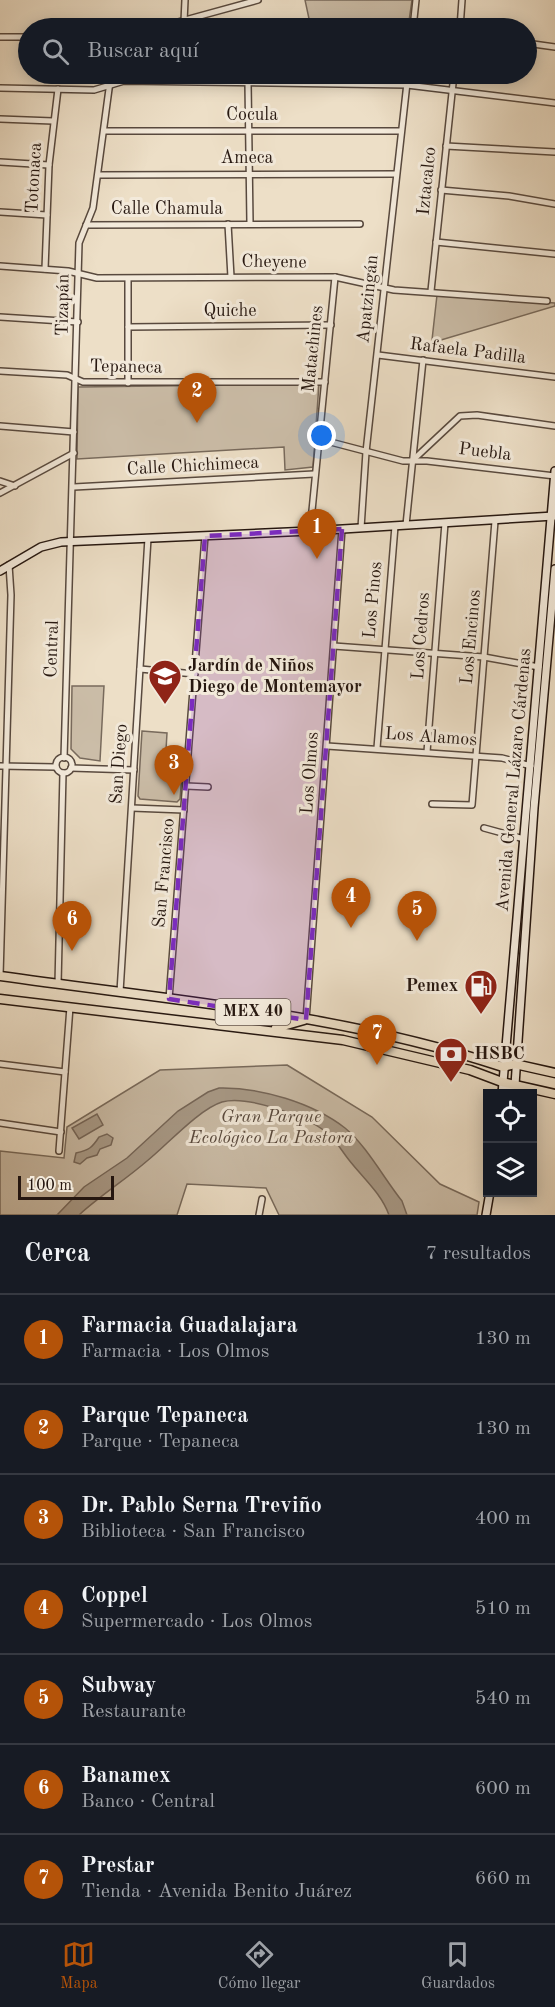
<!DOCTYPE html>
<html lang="es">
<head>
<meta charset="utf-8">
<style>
	body { margin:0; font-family:"Old Standard TT",serif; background:#20242c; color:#f1f3f6 }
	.controls { position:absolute; right:18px; bottom:18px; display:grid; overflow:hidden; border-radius:0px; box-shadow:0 3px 15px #0003 }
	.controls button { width:54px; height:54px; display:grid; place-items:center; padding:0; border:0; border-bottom:2px solid #363941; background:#171b24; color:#f1f3f6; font:30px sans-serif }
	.scale { position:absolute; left:18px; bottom:15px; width:96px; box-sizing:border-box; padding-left:6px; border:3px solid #261710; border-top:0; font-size:16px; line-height:21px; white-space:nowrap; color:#261710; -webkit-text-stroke:4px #f3eadb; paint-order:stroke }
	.you { position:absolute; left:322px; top:436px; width:21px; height:21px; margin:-15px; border:4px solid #fff; border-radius:50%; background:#1a73e8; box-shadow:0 0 0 9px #1a73e833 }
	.badge { display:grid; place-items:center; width:39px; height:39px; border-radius:50%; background:#b45309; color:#fff; font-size:20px; font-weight:700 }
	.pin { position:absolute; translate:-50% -50px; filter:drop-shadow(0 2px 3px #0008) }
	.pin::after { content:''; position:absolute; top:32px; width:21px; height:18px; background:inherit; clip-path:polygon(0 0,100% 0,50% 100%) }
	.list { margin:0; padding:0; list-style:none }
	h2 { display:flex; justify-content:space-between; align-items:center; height:78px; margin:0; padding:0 24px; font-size:26px }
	h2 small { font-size:20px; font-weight:400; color:#9ea1a6 }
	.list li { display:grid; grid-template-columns:39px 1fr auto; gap:18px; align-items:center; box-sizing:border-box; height:90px; padding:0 24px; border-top:2px solid #363941 }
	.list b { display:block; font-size:22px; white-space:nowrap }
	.list p { margin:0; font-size:20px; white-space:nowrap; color:#9ea1a6 }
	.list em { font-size:20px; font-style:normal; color:#9ea1a6 }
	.icon { flex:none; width:33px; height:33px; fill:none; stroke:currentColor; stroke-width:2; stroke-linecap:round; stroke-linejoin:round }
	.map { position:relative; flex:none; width:555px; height:1215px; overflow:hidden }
	.search { position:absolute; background:#171b24; box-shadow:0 3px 15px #0003; left:18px; right:18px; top:18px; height:66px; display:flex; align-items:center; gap:15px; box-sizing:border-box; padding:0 21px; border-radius:33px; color:#9ea1a6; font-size:22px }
	.sheet { height:708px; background:#171b24 }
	nav { display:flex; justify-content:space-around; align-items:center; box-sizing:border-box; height:84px; border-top:2px solid #363941; background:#171b24; font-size:16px; color:#9ea1a6 }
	nav a { display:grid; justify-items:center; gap:3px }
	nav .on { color:#b45309 }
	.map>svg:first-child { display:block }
</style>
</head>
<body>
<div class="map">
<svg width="555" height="1215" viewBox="0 0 555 1215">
	<rect width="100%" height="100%" fill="#eddfc7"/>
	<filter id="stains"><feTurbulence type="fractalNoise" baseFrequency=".00333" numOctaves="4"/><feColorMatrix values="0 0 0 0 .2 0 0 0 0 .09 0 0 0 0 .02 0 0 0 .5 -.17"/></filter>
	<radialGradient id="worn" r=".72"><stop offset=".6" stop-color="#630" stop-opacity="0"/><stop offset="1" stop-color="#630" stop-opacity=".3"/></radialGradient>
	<g fill="#cbbda8" stroke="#786a5c" stroke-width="1.5">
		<polygon points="305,0 412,0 408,28 311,28"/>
		<polygon points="321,74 403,74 400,79 323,79"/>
		<polygon points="437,295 555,303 555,306 441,340 432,340"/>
		<polygon points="319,384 313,467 285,470 284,447 77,459 78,387"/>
		<polygon points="72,686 104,686 100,761 80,758 71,749"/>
		<polygon points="142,731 167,733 166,750 184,751 180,799 177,802 140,799 138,796"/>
		<polygon points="287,1065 372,1117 440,1184 479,1202 477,1215 279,1215 266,1188 187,1184 177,1215 0,1215 0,1151 64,1158 67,1127 160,1070"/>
	</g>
	<g fill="#a99b89" stroke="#756659" stroke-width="1.5">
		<path d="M219 1088C260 1087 313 1103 345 1128 366 1145 385 1180 402 1201L407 1215H389C381 1193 363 1178 349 1160 341 1150 336 1140 326 1132 306 1116 247 1095 222 1102 199 1109 166 1146 147 1161 125 1180 101 1195 79 1215H57L84 1187 127 1158 178 1111 208 1092Z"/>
		<polygon points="97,1114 103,1125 79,1139 72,1128"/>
		<path d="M107 1134 113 1138 111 1145 100 1149 97 1155 87 1158 80 1164 74 1162 76 1153C89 1150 92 1148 99 1137Z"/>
	</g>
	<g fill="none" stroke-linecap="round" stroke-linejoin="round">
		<defs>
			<g id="street">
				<polyline points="184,22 185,0"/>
				<polyline points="156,28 258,0"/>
				<polyline points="413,28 416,0"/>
				<polyline points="460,28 462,0"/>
				<polyline points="0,37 28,37"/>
				<polyline points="526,43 555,47"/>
				<polyline points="248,83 250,223"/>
				<polyline points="0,88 94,90 124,81 407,85 555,103"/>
				<polyline points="0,119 53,121"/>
				<polyline points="104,131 401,131"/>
				<polyline points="446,146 555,152"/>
				<polyline points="0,162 49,165"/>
				<polyline points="98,175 396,174"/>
				<polyline points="441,190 509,196 555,204"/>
				<polyline points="0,212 47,215"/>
				<polyline points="228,224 231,277"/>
				<polyline points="86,225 360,224"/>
				<polyline points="436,242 555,254"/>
				<polyline points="0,266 68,271 97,278 335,277 394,290 547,301"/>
				<polyline points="45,269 49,165 58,89"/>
				<polyline points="128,279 128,383"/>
				<polyline points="431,291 454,74"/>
				<polyline points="0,317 78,322"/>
				<polyline points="128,327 331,325"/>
				<polyline points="378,355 555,377"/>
				<polyline points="0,371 67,375 83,382 325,382"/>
				<polyline points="0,426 74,432"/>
				<polyline points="319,439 403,461 427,461 555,476"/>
				<polyline points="412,461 460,416 477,415 555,426"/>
				<polyline points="0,481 15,486"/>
				<polyline points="74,487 314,474"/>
				<polyline points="0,493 74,453"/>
				<polyline points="406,525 423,360"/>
				<polyline points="361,528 366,452 408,74"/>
				<polyline points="310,531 335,277"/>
				<polyline points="334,646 484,657 539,667"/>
				<polyline points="140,669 195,674"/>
				<polyline points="327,746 502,758 531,766"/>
				<polyline points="377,748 395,526"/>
				<polyline points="427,752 445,523"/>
				<circle cx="64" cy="765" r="8"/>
				<polyline points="64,758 79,243 93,208 111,74"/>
				<polyline points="0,766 56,767"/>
				<polyline points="71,768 134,770"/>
				<polyline points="186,786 208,787"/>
				<polyline points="432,804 472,805 495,521"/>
				<polyline points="132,808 184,810"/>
				<polyline points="484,828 524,839"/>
				<polyline points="0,976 11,595 9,565"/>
				<polyline points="58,984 63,773"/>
				<polyline points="120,992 148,538"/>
				<polyline points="169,999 205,536"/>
				<polyline points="306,1020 342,529"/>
				<polyline points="0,1064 65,1072"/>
				<polyline points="0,1123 61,1132"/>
				<polyline points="59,1151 70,1007"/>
				<polyline points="259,1215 262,1199"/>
			</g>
			<g id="secondary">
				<polyline points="0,571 41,547 61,542 310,531 554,516"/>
				<polyline points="502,1091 515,1085 534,808 555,569"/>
				<polyline points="502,1094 555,471"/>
				<polyline points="486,1215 490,1192"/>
			</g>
			<g id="primary">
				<path d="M0 976C168 1000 341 1013 503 1067L515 1064 555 1073"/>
				<polyline points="0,999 343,1040 470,1070 502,1082 555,1094"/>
				<polyline points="276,1028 304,1020"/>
			</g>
		</defs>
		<use href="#street" stroke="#58493e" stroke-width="8"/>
		<use href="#secondary" stroke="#261710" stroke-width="10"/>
		<use href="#primary" stroke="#261710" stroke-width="11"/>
		<use href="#street" stroke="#f3eadb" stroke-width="5"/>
		<use href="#secondary" stroke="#f3eadb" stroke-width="7"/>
		<use href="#primary" stroke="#eddfc7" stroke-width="8"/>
	</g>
	<path fill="#7b2cbf" fill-opacity="0.2" stroke="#7b2cbf" stroke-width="4.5" stroke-dasharray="12 8" stroke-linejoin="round" d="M342 529 306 1020 169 999 205 536Z"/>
	<defs>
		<symbol id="school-pin" viewBox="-11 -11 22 30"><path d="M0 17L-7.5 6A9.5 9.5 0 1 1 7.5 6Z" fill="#8f2418" stroke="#f3eadb"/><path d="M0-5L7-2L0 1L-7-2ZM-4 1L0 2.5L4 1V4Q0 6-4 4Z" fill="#fff"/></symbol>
		<symbol id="fuel-pin" viewBox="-11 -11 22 30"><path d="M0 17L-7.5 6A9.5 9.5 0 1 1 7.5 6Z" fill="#8f2418" stroke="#f3eadb"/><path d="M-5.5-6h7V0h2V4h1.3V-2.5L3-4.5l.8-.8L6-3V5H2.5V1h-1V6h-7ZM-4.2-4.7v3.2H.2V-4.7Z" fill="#fff"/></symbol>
		<symbol id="bank-pin" viewBox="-11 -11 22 30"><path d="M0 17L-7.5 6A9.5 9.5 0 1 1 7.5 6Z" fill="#8f2418" stroke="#f3eadb"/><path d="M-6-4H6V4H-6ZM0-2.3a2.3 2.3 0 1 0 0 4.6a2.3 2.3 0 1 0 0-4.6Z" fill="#fff"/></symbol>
	</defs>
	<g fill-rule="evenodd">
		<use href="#school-pin" x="146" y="657" width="38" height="52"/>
		<use href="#fuel-pin" x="462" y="967" width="38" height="52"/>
		<use href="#bank-pin" x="432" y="1035" width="38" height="52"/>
	</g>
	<g text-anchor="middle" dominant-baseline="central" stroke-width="6" stroke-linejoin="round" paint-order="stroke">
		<rect fill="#f3eadb" stroke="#64564d" stroke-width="1.5" x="215.5" y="999" width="75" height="26" rx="4.5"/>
		<g font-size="16" font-weight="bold" fill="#261710">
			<text x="253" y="1012">MEX 40</text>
		</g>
		<g font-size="18" fill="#261710" stroke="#f3eadb">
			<text x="252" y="115">Cocula</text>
			<text x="247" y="158">Ameca</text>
			<text transform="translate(34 178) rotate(-87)">Totonaca</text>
			<text transform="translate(427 181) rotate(-84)">Iztacalco</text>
			<text x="167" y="209">Calle Chamula</text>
			<text transform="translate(274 262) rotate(1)">Cheyene</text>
			<text transform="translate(368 299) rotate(-84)">Apatzingán</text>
			<text transform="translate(63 305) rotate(-89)">Tizapán</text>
			<text x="230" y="311">Quiche</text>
			<text transform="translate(313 349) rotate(-84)">Matachines</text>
			<text transform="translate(468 351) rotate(7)">Rafaela Padilla</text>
			<text transform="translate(126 367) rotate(1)">Tepaneca</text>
			<text transform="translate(485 452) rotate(7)">Puebla</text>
			<text transform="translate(193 466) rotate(-3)">Calle Chichimeca</text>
			<text transform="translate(373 600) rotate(-85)">Los Pinos</text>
			<text transform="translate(421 636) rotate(-86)">Los Cedros</text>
			<text transform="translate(471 637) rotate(-85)">Los Encinos</text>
			<text transform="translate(52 649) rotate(-88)">Central</text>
			<text transform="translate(431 737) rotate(4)">Los Alamos</text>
			<text transform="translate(119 764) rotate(-86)">San Diego</text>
			<text transform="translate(310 773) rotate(-86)">Los Olmos</text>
			<text transform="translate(514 780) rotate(-85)">Avenida General Lázaro Cárdenas</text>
			<text transform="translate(164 873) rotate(-85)">San Francisco</text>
		</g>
		<g font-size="18" font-weight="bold" fill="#261710" stroke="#f3eadb" text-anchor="start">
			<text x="188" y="666">Jardín de Niños<tspan x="188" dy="21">Diego de Montemayor</tspan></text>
			<text x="458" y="986" text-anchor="end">Pemex</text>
			<text x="474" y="1054">HSBC</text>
		</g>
		<g font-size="18" font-style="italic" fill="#58493e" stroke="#f3eadb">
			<text x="271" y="1117">Gran Parque<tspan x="271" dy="21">Ecológico La Pastora</tspan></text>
		</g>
	</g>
	<rect width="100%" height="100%" filter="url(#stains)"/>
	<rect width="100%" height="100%" fill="url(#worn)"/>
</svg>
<div class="controls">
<button><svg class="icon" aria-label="locate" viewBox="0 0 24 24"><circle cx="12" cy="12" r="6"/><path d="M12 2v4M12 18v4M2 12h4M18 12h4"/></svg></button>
<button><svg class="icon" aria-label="layers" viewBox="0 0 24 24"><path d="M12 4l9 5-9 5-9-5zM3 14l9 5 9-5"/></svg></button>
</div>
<div class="scale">100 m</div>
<div class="you"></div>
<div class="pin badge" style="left:317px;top:559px">1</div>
<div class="pin badge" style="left:197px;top:423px">2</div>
<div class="pin badge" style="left:174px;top:795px">3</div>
<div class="pin badge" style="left:351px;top:928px">4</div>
<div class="pin badge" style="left:417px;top:941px">5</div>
<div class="pin badge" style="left:72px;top:951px">6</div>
<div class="pin badge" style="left:377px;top:1065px">7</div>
<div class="search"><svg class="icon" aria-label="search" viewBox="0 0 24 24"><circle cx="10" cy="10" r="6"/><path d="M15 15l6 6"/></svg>Buscar aquí</div>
</div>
<section class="sheet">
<h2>Cerca<small>7 resultados</small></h2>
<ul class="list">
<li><span class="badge">1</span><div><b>Farmacia Guadalajara</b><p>Farmacia · Los Olmos</p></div><em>130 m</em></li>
<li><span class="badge">2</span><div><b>Parque Tepaneca</b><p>Parque · Tepaneca</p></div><em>130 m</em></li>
<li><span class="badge">3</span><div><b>Dr. Pablo Serna Treviño</b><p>Biblioteca · San Francisco</p></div><em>400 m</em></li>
<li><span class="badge">4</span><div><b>Coppel</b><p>Supermercado · Los Olmos</p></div><em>510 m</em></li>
<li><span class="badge">5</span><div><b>Subway</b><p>Restaurante</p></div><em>540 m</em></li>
<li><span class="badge">6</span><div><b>Banamex</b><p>Banco · Central</p></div><em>600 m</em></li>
<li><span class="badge">7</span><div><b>Prestar</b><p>Tienda · Avenida Benito Juárez</p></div><em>660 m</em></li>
</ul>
</section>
<nav>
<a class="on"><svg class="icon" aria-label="map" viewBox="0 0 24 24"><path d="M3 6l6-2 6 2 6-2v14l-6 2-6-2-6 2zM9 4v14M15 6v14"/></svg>Mapa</a>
<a><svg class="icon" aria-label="directions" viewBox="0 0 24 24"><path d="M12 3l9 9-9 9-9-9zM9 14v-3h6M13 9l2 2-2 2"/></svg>Cómo llegar</a>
<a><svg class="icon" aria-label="saved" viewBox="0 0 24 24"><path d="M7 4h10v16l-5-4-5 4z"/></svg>Guardados</a>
</nav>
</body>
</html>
